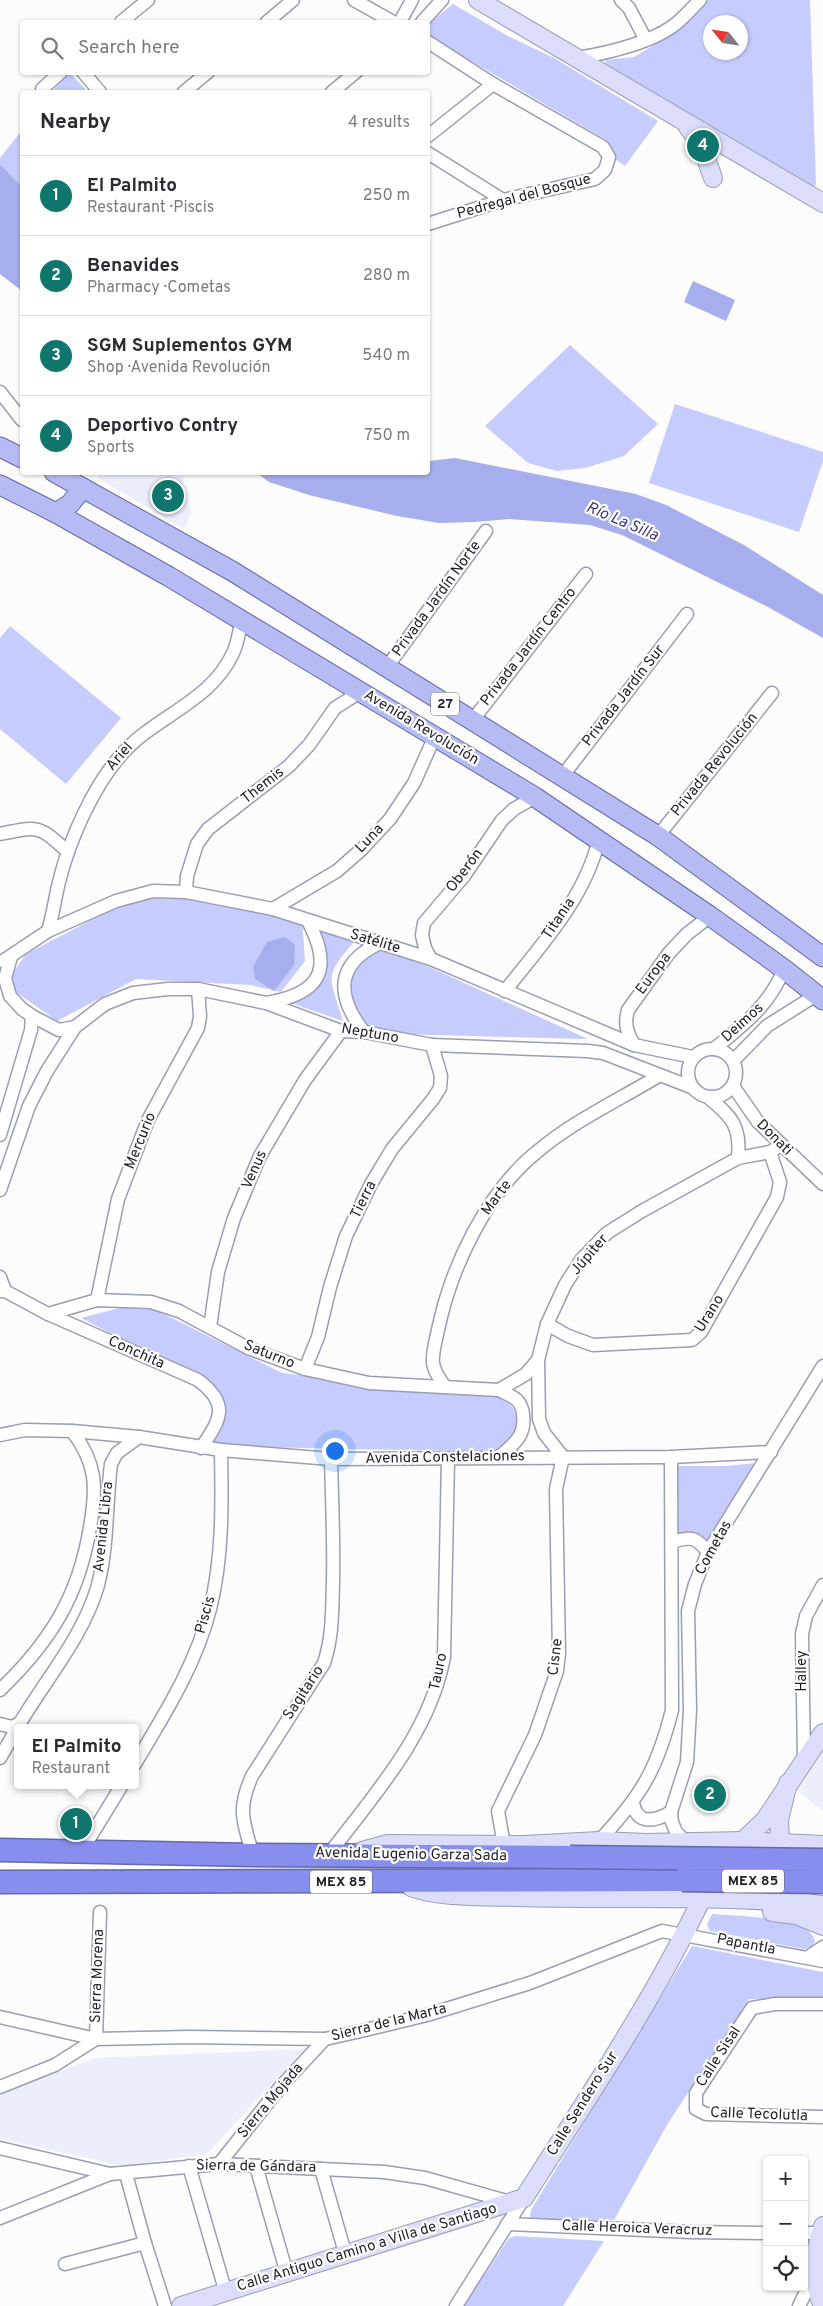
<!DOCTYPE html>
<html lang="en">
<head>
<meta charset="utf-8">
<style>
	body { margin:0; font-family:Overpass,sans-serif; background:#f7f7f7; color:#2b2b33 }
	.controls { position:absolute; right:15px; bottom:15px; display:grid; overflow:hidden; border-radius:5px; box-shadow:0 1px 4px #0004 }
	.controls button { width:45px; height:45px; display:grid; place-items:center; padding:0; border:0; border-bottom:1px solid #e1e1e2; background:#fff; color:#2b2b33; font:25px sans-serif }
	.compass { position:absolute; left:703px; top:15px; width:45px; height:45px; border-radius:50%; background:#fff; box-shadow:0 1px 4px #0004; rotate:300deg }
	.you { position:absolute; left:334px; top:1450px; width:18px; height:18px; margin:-12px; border:4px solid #fff; border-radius:50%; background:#1a73e8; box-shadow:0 0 0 8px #1a73e833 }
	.badge { display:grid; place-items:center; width:32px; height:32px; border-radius:50%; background:#0f766e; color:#fff; font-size:16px; font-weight:700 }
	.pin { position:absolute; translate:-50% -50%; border:2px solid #fff; box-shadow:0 1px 5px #0006 }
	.popup { position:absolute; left:14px; top:1724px; width:125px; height:65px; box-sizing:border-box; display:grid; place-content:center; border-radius:5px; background:#fff; filter:drop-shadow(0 1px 4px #0005); font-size:16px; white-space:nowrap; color:#7c7c81 }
	.popup b { font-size:19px; color:#2b2b33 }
	.popup::after { content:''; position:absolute; left:50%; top:100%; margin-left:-10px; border:10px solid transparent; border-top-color:#fff }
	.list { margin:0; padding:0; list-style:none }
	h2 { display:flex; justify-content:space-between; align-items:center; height:65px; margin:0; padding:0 20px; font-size:21px }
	h2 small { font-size:16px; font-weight:400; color:#7c7c81 }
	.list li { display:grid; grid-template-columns:32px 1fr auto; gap:15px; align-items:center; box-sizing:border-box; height:80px; padding:0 20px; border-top:1px solid #e1e1e2 }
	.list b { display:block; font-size:19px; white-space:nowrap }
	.list p { margin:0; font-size:16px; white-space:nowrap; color:#7c7c81 }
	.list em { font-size:16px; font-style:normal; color:#7c7c81 }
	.icon { flex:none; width:28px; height:28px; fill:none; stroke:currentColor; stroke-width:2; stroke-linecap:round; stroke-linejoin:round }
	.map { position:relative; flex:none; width:823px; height:2306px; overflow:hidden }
	.search { position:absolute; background:#fff; box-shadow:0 1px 4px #0004; left:20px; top:20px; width:410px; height:55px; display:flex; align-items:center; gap:12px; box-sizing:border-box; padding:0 18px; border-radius:5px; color:#7c7c81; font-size:19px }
	.panel { position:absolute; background:#fff; box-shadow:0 1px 4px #0004; left:20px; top:90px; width:410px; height:385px; border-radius:5px }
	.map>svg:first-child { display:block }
</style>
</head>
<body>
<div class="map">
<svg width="823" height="2306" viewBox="0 0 823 2306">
	<rect width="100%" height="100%" fill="#fcfcfc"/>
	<g fill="#eceefc">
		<polygon points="101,473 184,473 183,481 191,514 184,529 98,478"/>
		<polygon points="823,1751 823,1811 798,1791"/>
		<polygon points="304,2049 207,2154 123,2166 0,2139 0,2094 95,2058"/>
	</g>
	<g fill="#c6cdfe" fill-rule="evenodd">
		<path d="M702 0H810L816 185 813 187 605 64 606 60 634 57 664 39ZM710 22H740V52H710Z"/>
		<polygon points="453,4 508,36 554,58 658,121 625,166 612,157 609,145 603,138 428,36 428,24"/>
		<polygon points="71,74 88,92 52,92 65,76"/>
		<polygon points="22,130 22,187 0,164 0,158"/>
		<polygon points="570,345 658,424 624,456 585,468 557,471 528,463 485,426"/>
		<polygon points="675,404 823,452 823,461 799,532 649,483"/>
		<polygon points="10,626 121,718 66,784 0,729 0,638"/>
		<polygon points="176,896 302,919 305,961 281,992 250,985 136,979 57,1021 16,992 12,974 26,954 134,898"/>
		<path d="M309 927 355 941C322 978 330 977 343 1021L285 1001 302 990 317 965Z"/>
		<polygon points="378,946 427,966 588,1039 357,1033 342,1006 341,980"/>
		<path d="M127 1306 150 1307 282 1373 499 1397C517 1406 518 1417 519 1436L501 1452 206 1446C222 1423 234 1410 213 1386L81 1318Z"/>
		<polygon points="757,1463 708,1541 696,1534 676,1536 678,1466 726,1466"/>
		<path d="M712 1914C734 1916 809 1916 815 1941L812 1946 804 1949 710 1931 707 1925Z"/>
		<polygon points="692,1946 823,1972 823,2000 749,1999 667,2125 614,2220 535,2222 530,2217 531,2210"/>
		<polygon points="516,2236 604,2241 563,2306 464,2306 509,2238"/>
	</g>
	<g fill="#a6aeee">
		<polygon points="0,164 22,187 22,291 0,274"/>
		<polygon points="693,281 735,300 726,321 684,302"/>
		<polygon points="455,458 636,494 666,505 744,545 823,595 823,638 768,607 622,535 590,525 509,519 475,522 439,523 397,516 309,495 269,482 257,473 428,472 428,461"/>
		<polygon points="285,937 295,945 294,965 274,991 255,979 253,967 267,942"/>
	</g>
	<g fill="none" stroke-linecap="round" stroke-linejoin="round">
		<defs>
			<g id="street">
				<polyline points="354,0 393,22"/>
				<polyline points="621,0 629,8 646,40"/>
				<polyline points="121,22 148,0"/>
				<polyline points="267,22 293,0"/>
				<polyline points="400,22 412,0"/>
				<polyline points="422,22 442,0"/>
				<polyline points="428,42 493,84 603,147 609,157 605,170 595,179 503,200 428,224"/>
				<path d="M577 58C608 53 655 42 678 22 686 15 693 7 700 0"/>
				<polyline points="83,72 100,92"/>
				<polyline points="42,89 61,72"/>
				<polyline points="184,92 208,72"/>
				<polyline points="332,92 356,72"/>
				<polyline points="428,136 493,84"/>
				<polyline points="428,153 503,200"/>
				<polyline points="0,392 22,420"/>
				<polyline points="387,667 486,531"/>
				<polyline points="472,721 586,574"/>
				<polyline points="561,778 687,614"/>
				<path d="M0 834C38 826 39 825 68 852"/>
				<polyline points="658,836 772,693"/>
				<polyline points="186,892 187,876 197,844 208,829 289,766 309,745 335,708 360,692"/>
				<polyline points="273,909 337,871 362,849 390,819 414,783 434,738"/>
				<path d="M48 931C53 915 55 898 59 882 69 841 93 786 122 754 155 716 211 702 233 653 238 643 239 630 242 620"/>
				<polyline points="11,957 5,978 10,996 22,1009 32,1016 59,1030 75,1027 105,1004 133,993 168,989 198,989 266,1003 341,1031 364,1032 432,1045 588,1051 603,1053 691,1087"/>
				<polyline points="431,959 425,948 422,935 424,923 464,876 502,820 514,809 535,797"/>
				<polyline points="3,961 48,931 116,901 153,891 186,892 273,909 431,959 634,1045 693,1057"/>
				<path d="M505 991C542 944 585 898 599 839"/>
				<path d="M266 1003C320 994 334 970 308 921"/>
				<path d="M364 1032C336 996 335 964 380 943"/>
				<path d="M634 1045C627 1032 624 1024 628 1010L669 953 687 934 710 916"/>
				<circle cx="712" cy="1073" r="24"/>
				<path d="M714 1049C744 1024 769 1006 784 969"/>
				<polyline points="734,1060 767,1026 816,995"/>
				<polyline points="733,1086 758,1122 823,1184"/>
				<path d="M709 1098C732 1117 741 1126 738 1158"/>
				<polyline points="0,1135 31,1030 32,1016"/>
				<polyline points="0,1190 29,1106 47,1071 75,1027"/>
				<polyline points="0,1277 5,1291"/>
				<path d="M0 1291H5L48 1314 198 1380C230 1404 221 1419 201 1448"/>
				<polyline points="97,1300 118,1199 148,1120 198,1028 200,1016 198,989"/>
				<path d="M48 1314 97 1300 151 1302 179 1311 248 1348 305 1369 369 1383 499 1390C505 1393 512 1396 517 1400 520 1403 523 1410 523 1414 526 1436 514 1444 499 1457"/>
				<polyline points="547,1324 568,1336 593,1345 692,1340 701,1332 777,1197 780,1182 770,1152"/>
				<polyline points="210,1327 218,1272 234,1218 260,1156 305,1080 341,1031"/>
				<polyline points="305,1369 318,1337 330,1287 346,1236 371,1184 392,1149 433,1099 440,1088 441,1076 432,1045"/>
				<path d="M445 1387C440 1379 434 1372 433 1363 432 1352 436 1340 438 1330 451 1267 487 1191 538 1151 575 1120 619 1100 660 1075"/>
				<polyline points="499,1390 526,1374 538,1360"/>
				<polyline points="0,1435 25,1430 72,1431 139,1437 221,1450 331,1459 671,1457 771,1452"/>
				<path d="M672 1542C691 1536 696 1537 708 1552"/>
				<path d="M0 1690C50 1642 79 1596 90 1527 97 1488 97 1463 72 1431"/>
				<polyline points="0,1724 12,1727 20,1723"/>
				<path d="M17 1728C44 1681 83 1638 98 1585 108 1546 106 1504 111 1464L117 1453 139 1437"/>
				<polyline points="0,1758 17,1728"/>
				<polyline points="804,1761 802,1634 806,1616 823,1585"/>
				<path d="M135 1764C164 1715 196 1665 210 1609 223 1558 222 1503 221 1450"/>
				<path d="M633 1803C637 1826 656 1821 671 1812"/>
				<path d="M599 1841C641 1796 657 1770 672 1710L671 1457"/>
				<polyline points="687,1843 676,1832 672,1822 671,1812 687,1762 690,1710 688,1611 695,1584 708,1552 823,1366"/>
				<polyline points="504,1845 498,1811 535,1735 557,1671 559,1653 556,1489 563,1457 544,1433 539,1419 538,1360 547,1324 565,1285 581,1260 607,1233 642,1211 738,1158 770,1152 781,1145"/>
				<polyline points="81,1852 122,1785"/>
				<path d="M329 1854C375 1794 430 1733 444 1657L448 1459"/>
				<path d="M253 1855C243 1822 237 1809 252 1776L324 1663C333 1636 332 1610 333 1583 334 1541 332 1501 331 1459"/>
				<polyline points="808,1957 823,1947"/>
				<polyline points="823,2004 775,2004 752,2008 696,2093 696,2109 706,2114 823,2117"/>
				<polyline points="0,2017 96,2039"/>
				<polyline points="96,2039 100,1912"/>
				<polyline points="0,2087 55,2065 96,2039 189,2037 325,2039 361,2031 427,2015 530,1983 662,1931 823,1961"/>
				<polyline points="0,2148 110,2174 219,2164 384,2172 425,2178 510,2202"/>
				<polyline points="219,2164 282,2085 325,2039"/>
				<polyline points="189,2166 226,2293"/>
				<polyline points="256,2166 287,2274"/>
				<polyline points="321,2169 346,2256"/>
				<polyline points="126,2174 145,2243 165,2306"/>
				<polyline points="0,2218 110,2174"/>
				<polyline points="507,2224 691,2232 767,2233"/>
				<polyline points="804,2233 821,2233"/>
				<polyline points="65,2264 145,2243"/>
				<polyline points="456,2306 524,2198"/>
				<polyline points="799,2306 813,2277"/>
			</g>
			<g id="secondary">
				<polyline points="478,0 823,203"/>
				<polyline points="688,127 701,144 713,178"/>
				<polyline points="743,1841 765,1820 823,1733"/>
				<polyline points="362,1851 388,1844 524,1845 599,1841 646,1843 743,1841 823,1845"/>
				<polyline points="781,1854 779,1820 788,1783"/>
				<path d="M411 1887C439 1898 487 1896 517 1897 619 1900 721 1894 823 1905"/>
				<polyline points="804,1899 823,1924"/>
				<polyline points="772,1912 796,1915 823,1926"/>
				<path d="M823 2226C813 2256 810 2277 823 2306"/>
				<path d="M181 2306 524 2198C586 2100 652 2003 702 1898"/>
			</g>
			<g id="primary">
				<polyline points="0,447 22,458"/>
				<polyline points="54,472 232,571 658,836 823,957"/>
				<polyline points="0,485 56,513 168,576 535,797 710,916 784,969 823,1000"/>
				<polyline points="56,513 70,504 83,488"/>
			</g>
			<g id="highway">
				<polyline points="0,1850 253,1855 570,1857"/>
				<polyline points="0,1882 682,1880"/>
			</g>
		</defs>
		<use href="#street" stroke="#999db6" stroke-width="15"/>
		<use href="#secondary" stroke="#999db6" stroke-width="20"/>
		<use href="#primary" stroke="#6368a9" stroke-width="21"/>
		<use href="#highway" stroke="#6368a9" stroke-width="25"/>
		<use href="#street" stroke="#fff" stroke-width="12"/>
		<use href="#secondary" stroke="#dbddfa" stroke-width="18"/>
		<use href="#primary" stroke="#b7bbf4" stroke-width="19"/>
		<use href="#highway" stroke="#878eed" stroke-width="22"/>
		<defs>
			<g id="highway-bridge">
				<polyline points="570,1857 823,1860"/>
				<polyline points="682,1880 823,1882"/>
			</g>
		</defs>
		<use href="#highway-bridge" stroke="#6368a9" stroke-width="25" stroke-linecap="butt"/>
		<use href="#highway-bridge" stroke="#878eed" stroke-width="22"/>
	</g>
	<g text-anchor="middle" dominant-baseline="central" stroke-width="4.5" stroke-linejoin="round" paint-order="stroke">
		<g fill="#fff" stroke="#62636a" stroke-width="1">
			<rect x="431" y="692.5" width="28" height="23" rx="4"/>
			<rect x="722" y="1869.5" width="62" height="23" rx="4"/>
			<rect x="310" y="1870.5" width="62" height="23" rx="4"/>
		</g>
		<g font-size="14" font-weight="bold" fill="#1f202a">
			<text x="445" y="704">27</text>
			<text x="753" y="1881">MEX 85</text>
			<text x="341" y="1882">MEX 85</text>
		</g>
		<g font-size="15" fill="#1f202a" stroke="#fff">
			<text transform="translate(524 197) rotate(-15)">Pedregal del Bosque</text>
			<text transform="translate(437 599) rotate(-54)">Privada Jardín Norte</text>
			<text transform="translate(529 647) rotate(-52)">Privada Jardín Centro</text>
			<text transform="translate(624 696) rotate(-52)">Privada Jardín Sur</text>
			<text transform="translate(421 728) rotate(31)">Avenida Revolución</text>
			<text transform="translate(120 757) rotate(-49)">Ariel</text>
			<text transform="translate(715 765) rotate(-51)">Privada Revolución</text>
			<text transform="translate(263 786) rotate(-38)">Themis</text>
			<text transform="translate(370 839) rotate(-46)">Luna</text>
			<text transform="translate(465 871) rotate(-53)">Oberón</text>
			<text transform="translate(559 919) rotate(-56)">Titania</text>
			<text transform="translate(375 942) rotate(17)">Satélite</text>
			<text transform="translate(654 974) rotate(-53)">Europa</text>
			<text transform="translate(743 1023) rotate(-42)">Deimos</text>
			<text transform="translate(370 1034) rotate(10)">Neptuno</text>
			<text transform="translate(774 1138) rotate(45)">Donati</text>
			<text transform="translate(141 1141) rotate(-68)">Mercurio</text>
			<text transform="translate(255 1170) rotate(-66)">Venus</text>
			<text transform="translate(497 1198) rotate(-54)">Marte</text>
			<text transform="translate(364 1200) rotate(-64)">Tierra</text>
			<text transform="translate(590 1255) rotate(-49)">Júpiter</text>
			<text transform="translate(710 1314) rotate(-58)">Urano</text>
			<text transform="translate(136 1353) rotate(24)">Conchita</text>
			<text transform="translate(269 1355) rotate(22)">Saturno</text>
			<text transform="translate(445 1458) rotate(-1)">Avenida Constelaciones</text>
			<text transform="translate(104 1527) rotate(-84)">Avenida Libra</text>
			<text transform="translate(714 1548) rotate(-61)">Cometas</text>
			<text transform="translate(206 1615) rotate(-74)">Piscis</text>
			<text transform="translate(556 1657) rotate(-83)">Cisne</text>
			<text transform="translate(802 1671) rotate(-90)">Halley</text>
			<text transform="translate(439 1672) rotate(-78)">Tauro</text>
			<text transform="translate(304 1693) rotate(-57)">Sagitario</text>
			<text transform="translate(411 1855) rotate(1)">Avenida Eugenio Garza Sada</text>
			<text transform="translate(746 1945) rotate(11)">Papantla</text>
			<text transform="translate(98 1976) rotate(-88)">Sierra Morena</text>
			<text transform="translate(389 2023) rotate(-14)">Sierra de la Marta</text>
			<text transform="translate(719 2057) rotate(-57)">Calle Sisal</text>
			<text transform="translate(271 2101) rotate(-50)">Sierra Mojada</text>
			<text transform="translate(583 2104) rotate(-58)">Calle Sendero Sur</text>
			<text transform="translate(759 2115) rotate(2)">Calle Tecolutla</text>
			<text transform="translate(256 2167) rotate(1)">Sierra de Gándara</text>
			<text transform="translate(637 2229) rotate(2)">Calle Heroica Veracruz</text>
			<text transform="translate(367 2248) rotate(-17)">Calle Antiguo Camino a Villa de Santiago</text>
		</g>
		<g font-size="16" font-style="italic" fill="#393984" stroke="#fff">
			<text transform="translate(622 522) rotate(23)">Río La Silla</text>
		</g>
	</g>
</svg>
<div class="controls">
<button>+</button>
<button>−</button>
<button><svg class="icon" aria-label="locate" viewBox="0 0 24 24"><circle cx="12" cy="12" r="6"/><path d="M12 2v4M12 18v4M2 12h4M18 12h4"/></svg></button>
</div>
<svg class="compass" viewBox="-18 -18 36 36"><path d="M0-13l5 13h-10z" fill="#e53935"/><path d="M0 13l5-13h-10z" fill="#7c7c81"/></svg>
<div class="you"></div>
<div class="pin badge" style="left:76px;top:1824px">1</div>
<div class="popup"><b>El Palmito</b>Restaurant</div>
<div class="pin badge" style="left:710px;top:1795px">2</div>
<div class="pin badge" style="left:168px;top:496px">3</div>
<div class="pin badge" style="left:703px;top:146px">4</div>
<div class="search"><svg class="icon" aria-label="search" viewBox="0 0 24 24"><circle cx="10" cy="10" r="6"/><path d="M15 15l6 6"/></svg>Search here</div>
<section class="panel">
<h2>Nearby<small>4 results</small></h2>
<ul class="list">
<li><span class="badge">1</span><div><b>El Palmito</b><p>Restaurant · Piscis</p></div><em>250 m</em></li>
<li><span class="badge">2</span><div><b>Benavides</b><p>Pharmacy · Cometas</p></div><em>280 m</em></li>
<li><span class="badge">3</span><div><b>SGM Suplementos GYM</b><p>Shop · Avenida Revolución</p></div><em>540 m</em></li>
<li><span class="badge">4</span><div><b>Deportivo Contry</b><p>Sports</p></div><em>750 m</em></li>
</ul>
</section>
</div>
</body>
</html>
